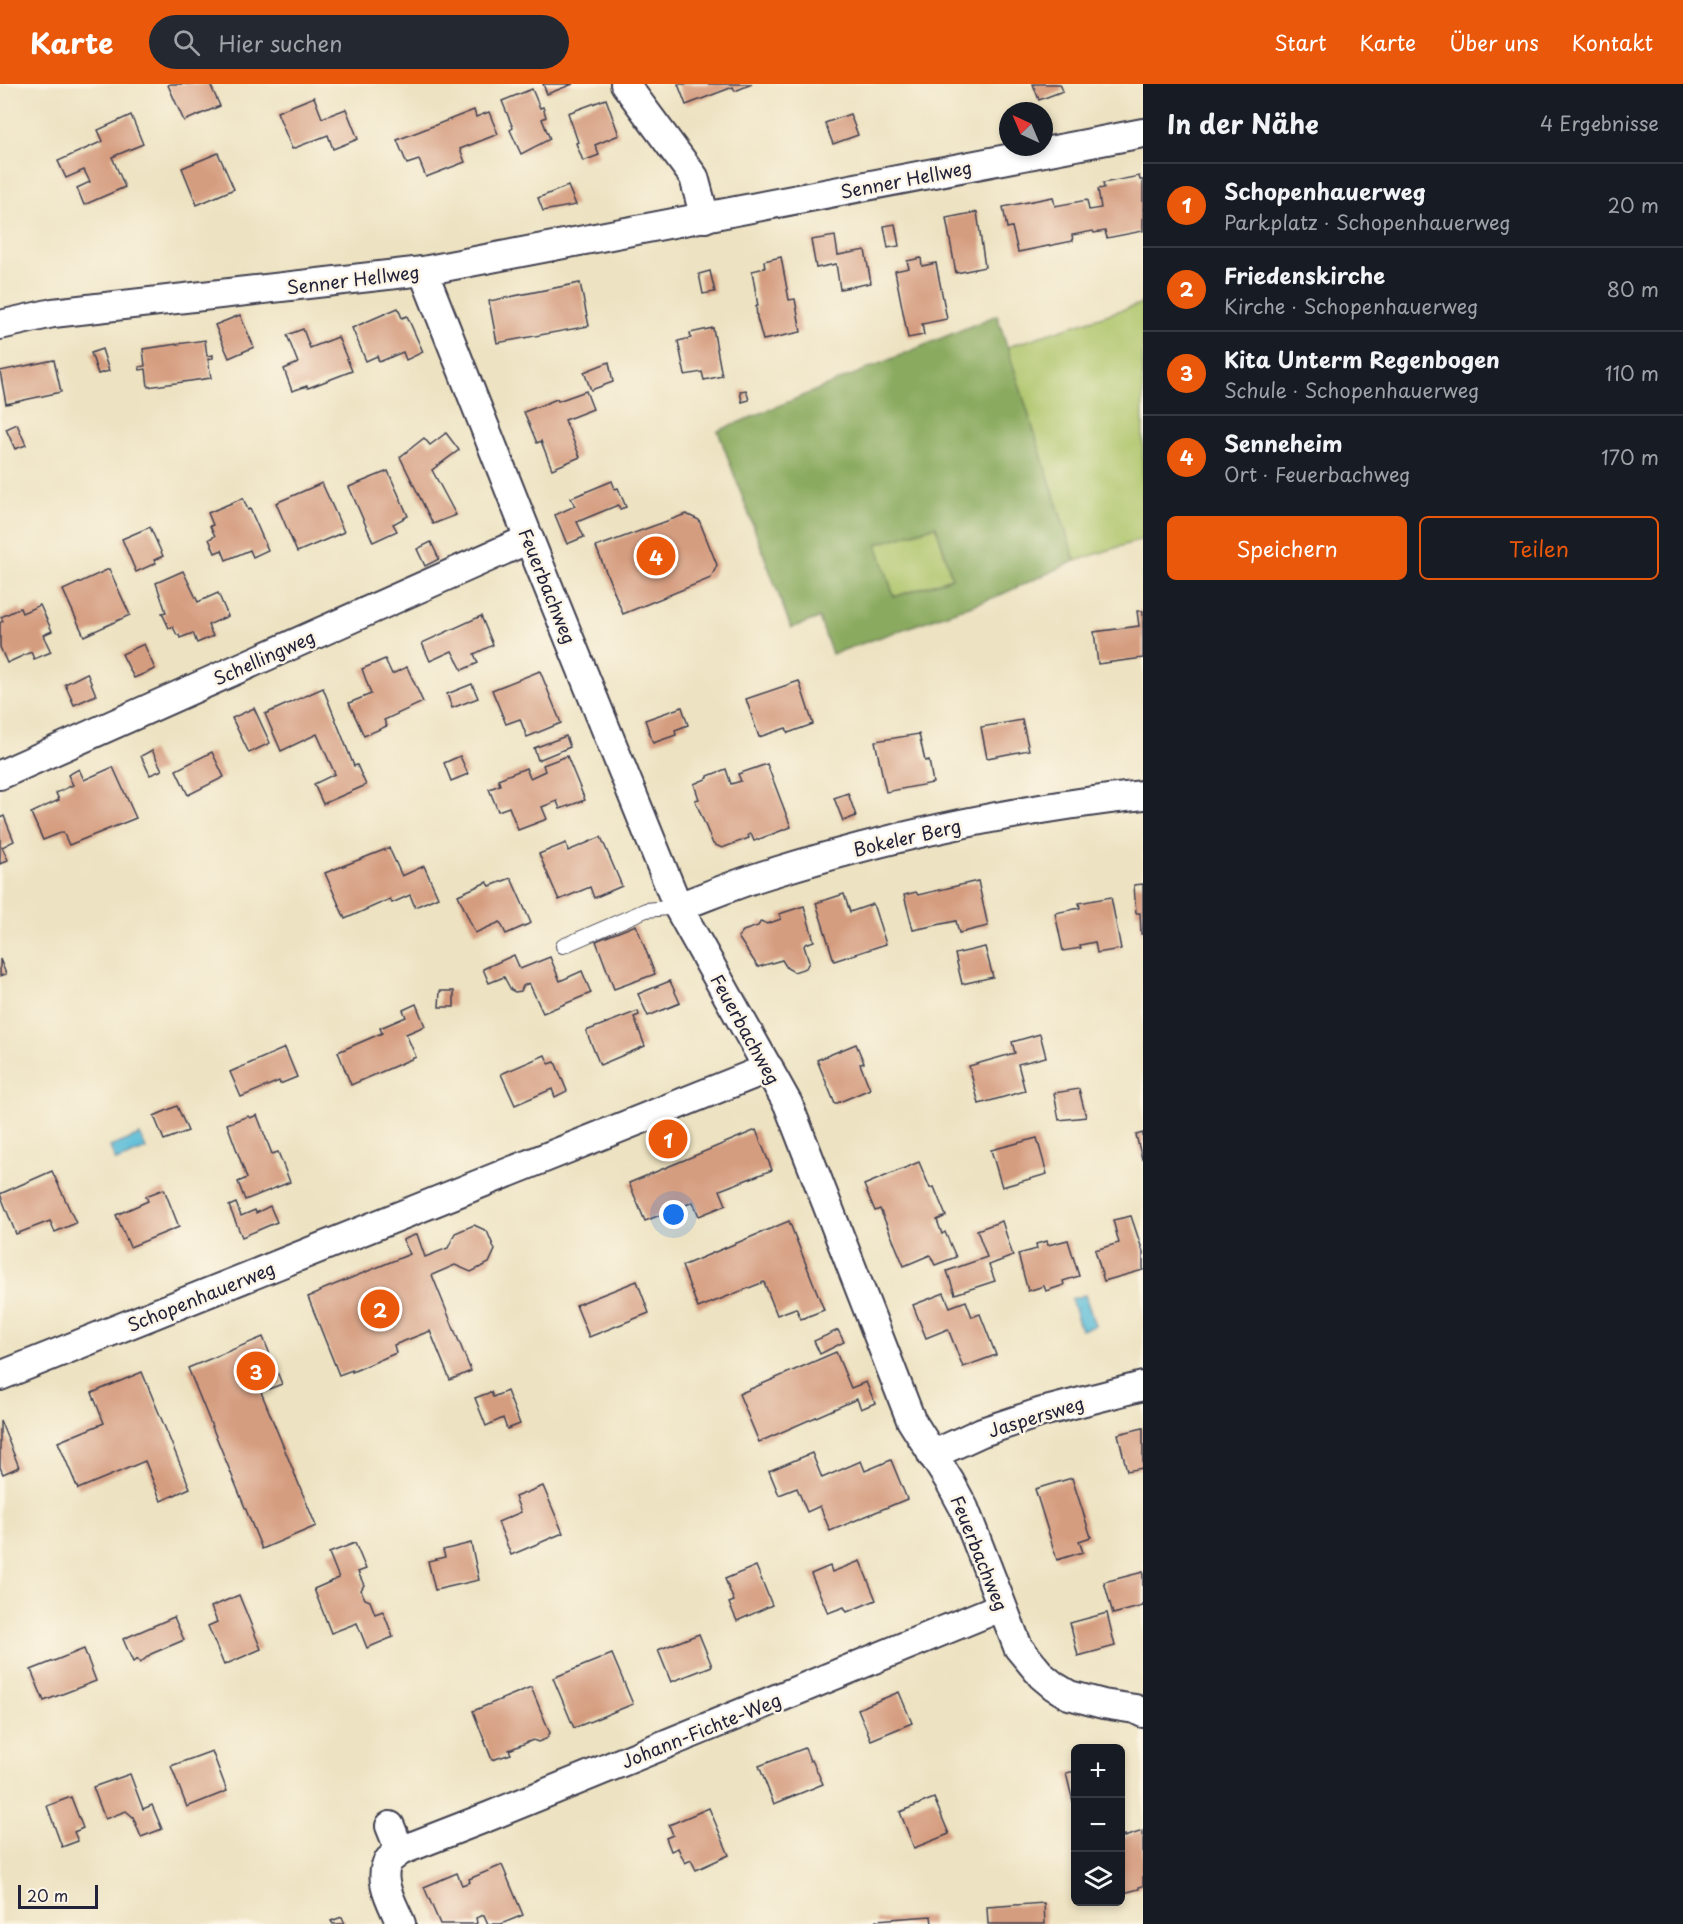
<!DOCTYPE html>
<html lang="de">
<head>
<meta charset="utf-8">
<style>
	body { margin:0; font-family:"Playpen Sans",sans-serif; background:#242831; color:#f1f3f6 }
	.controls { position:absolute; right:18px; bottom:18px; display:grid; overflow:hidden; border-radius:9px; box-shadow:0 3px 9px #0003 }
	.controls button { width:54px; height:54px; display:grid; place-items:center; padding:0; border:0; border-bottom:2px solid #363941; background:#171b24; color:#f1f3f6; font:30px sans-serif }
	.compass { position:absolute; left:999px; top:18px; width:54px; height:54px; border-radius:50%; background:#171b24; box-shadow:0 3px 9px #0003; rotate:316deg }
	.scale { position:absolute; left:18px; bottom:15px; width:80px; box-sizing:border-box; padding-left:6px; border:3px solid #22223b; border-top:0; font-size:16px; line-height:21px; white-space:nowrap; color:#22223b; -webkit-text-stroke:4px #fcf5e5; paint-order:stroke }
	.you { position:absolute; left:674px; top:1131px; width:21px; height:21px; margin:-15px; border:4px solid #fff; border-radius:50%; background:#1a73e8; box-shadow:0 0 0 9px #1a73e833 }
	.badge { display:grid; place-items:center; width:39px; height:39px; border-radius:50%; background:#ea580c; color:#fff; font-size:20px; font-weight:700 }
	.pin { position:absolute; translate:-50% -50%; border:3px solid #fff; box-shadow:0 2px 6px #0006 }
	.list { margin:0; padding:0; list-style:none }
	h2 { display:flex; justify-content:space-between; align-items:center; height:78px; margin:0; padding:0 24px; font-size:26px }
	h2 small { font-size:20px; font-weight:400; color:#9ea1a6 }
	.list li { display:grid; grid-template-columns:39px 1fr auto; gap:18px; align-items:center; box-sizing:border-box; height:84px; padding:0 24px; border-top:2px solid #363941 }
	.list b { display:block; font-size:22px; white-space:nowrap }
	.list p { margin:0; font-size:20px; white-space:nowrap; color:#9ea1a6 }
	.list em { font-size:20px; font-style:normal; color:#9ea1a6 }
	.actions { display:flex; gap:12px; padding:18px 24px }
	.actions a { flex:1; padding:14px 0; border:2px solid #ea580c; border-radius:9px; text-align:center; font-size:21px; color:#ea580c }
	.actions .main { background:#ea580c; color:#fff }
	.icon { flex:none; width:33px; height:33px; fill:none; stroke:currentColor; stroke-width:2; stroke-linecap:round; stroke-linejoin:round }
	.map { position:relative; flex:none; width:1143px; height:1840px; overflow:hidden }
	header { display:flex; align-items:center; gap:36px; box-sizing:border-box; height:84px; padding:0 30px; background:#ea580c; color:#fff }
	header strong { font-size:28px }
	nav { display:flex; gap:33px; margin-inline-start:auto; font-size:21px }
	.search { width:420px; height:54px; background:#242831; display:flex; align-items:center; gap:15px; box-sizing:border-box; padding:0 21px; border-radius:33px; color:#9ea1a6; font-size:22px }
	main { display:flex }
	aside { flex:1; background:#171b24 }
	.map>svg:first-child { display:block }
</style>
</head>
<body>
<header>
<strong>Karte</strong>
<div class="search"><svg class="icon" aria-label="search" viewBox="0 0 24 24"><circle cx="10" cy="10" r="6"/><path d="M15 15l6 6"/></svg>Hier suchen</div>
<nav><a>Start</a><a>Karte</a><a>Über uns</a><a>Kontakt</a></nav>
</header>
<main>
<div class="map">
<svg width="1143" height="1840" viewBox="0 0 1143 1840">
	<rect width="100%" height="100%" fill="#fcf5e5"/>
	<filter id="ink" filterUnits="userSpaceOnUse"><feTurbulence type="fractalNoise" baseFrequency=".0167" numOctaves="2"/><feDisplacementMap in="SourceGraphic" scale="12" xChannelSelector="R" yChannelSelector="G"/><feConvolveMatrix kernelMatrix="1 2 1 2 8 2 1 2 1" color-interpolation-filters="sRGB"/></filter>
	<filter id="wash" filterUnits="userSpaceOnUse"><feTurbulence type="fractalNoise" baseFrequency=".008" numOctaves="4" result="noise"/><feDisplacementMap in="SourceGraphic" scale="24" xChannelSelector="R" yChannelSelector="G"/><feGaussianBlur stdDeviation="1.35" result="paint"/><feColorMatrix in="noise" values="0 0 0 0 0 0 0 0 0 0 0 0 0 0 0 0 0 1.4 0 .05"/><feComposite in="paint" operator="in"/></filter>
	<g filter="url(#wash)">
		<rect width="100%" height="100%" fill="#ede2c1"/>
		<g fill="#adc56a" stroke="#687452" stroke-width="1.5">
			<polygon points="1143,219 1143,455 1075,477 1007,263"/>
			<polygon points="936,442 952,494 894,513 877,460"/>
		</g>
		<path fill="#8aaa5e" stroke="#56664c" stroke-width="1.5" fill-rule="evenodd" d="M997 231 1075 477 998 512 832 570 819 534 791 544 718 347ZM936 442 952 494 894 513 877 460Z"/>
		<g fill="#59bcd8" stroke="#3e6f8a" stroke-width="1.5">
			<polygon points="140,1051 146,1065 116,1077 110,1063"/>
			<polygon points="1085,1211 1095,1242 1081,1246 1071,1215"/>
		</g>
		<g id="blocks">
			<g fill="#d59d80">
				<polygon points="170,0 210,0 220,22 184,37 168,1"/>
				<polygon points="543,0 573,0 547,10"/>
				<polygon points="678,0 752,0 735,7 733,3 686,21"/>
				<polygon points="1033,0 1060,0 1063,7 1039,16"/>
				<polygon points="532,5 540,24 543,23 546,33 542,35 550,55 521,70 510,46 513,44 502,17"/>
				<polygon points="314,13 322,34 346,25 358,55 333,65 328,51 292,65 277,28"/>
				<polygon points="606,15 619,51 595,61 599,71 583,77 576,59 578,58 568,29"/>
				<polygon points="474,26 476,33 489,28 498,50 460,65 465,78 426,93 419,76 407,80 397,56"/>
				<polygon points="850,30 858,51 833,60 825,39"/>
				<polygon points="131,31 143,60 112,73 125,103 84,121 77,104 90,98 84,86 66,94 58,77 103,57 98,46"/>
				<polygon points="218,69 234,105 197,121 182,84"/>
				<polygon points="1139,92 1140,96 1143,96 1143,147 1107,154 1105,147 1094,149 1093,147 1072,151 1073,157 1018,168 1012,143 1007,144 1003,123 1053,113 1055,122 1087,116 1089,126 1101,124 1098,105 1104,104 1103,99"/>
				<polygon points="568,102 576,121 543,127 538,114"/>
				<polygon points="977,128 985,183 956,189 946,134"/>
				<polygon points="895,140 899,162 888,164 884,142"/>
				<polygon points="835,152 838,171 865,166 871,199 840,205 836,180 816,184 811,156"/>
				<polygon points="781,173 789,216 795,215 801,248 763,256 757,234 756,222 758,222 752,187 765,184 764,177"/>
				<polygon points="921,174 922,182 936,179 947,235 922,240 924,251 908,254 895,187 909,184 907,177"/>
				<polygon points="710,187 715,208 703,210 699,190"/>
				<polygon points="580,199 589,242 497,259 489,217"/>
				<polygon points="398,224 402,234 407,232 423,268 406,276 403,268 379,278 377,272 366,277 352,244"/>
				<polygon points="240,231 254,263 229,274 215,241"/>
				<polygon points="713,244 722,292 704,296 702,288 685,291 678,257 691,254 690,249"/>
				<polygon points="303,245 310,264 338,253 352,287 308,304 307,302 292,307 284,285 298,279 287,251"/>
				<polygon points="205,256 207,272 213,271 213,274 208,275 211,294 148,303 146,285 140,286 139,283 145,282 143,265"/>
				<polygon points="102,265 109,287 98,290 91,269"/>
				<polygon points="54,276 61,308 6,320 0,287"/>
				<polygon points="609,278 613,298 591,306 584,288"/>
				<polygon points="746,306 749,316 742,318 740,307"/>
				<polygon points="586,307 593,325 565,336 580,373 552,385 541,357 537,359 524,328 557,315 558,317"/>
				<polygon points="17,340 26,361 15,365 6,345"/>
				<polygon points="446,349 459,366 432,386 456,431 433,440 400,373 424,354 430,361"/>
				<polygon points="388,387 408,432 393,440 397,447 373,458 349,403"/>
				<polygon points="612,397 615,405 618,404 626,423 620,425 618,421 577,438 584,453 567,460 555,431 575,422 571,414"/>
				<polygon points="322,399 344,448 297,468 276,419"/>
				<polygon points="243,414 248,426 250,425 268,466 253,473 250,466 226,476 222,466 215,469 209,455 215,452 210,442 213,441 208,429"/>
				<polygon points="686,430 699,436 717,481 711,494 623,530 596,463"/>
				<polygon points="150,443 163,472 154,476 156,479 136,488 122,455"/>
				<polygon points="431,458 439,475 425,482 417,465"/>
				<polygon points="109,485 130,531 84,552 63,506"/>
				<polygon points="183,487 198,518 218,509 228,532 208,541 213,552 197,559 193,549 180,554 179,551 177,551 173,543 169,544 162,529 166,528 156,499"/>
				<polygon points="40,521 52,547 43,551 51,568 34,575 31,568 7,579 0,563 0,539 3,537 1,533 20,524 22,529"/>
				<polygon points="1137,527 1143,527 1143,574 1098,580 1094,548 1139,542"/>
				<polygon points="481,532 493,561 474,570 478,579 462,586 452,567 430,577 422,559"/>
				<polygon points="144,560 155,585 134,594 122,570"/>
				<polygon points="385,575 392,590 407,583 423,618 384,636 387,642 364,652 349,619 371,610 362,585"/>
				<polygon points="540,587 561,639 527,653 520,635 506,640 492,606"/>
				<polygon points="87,589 96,611 74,621 65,600"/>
				<polygon points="799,597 813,640 788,649 786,644 759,653 746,615"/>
				<polygon points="472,600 478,614 452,624 447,610"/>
				<polygon points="323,604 354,682 357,681 366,701 323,720 314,700 335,690 317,650 281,667 265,630"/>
				<polygon points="682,623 688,641 675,646 676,651 653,659 645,636"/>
				<polygon points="254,624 270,659 249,669 232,634"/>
				<polygon points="1022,636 1029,666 987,674 981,643"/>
				<polygon points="919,650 925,677 929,676 933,699 886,708 875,657"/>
				<polygon points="566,652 570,663 538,676 534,664"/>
				<polygon points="152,666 162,686 150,691 141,672"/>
				<polygon points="212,668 224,693 188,711 176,686"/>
				<polygon points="460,672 468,690 451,697 444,679"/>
				<polygon points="567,672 585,716 560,725 557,717 542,723 547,735 518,746 509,723 498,727 489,705 500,701 498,695 526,684 530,694 545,687 543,681"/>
				<polygon points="767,680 791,743 754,757 751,750 748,751 749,754 722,764 713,760 695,716 699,715 694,700 708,694 708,692 726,685 731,700 741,697 738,690"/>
				<polygon points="113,683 136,734 69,761 63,748 43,756 31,729 59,716 56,709 73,701 68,691 79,685 84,696"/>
				<polygon points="848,709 856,732 843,737 834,714"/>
				<polygon points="4,732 14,757 2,763 8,776 0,780 0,734"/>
				<polygon points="601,753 622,802 594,814 590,803 559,816 539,770 566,759 568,767"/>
				<polygon points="389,764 402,792 424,782 438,813 415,823 410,811 392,819 390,815 345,835 325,789"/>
				<polygon points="511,794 531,839 506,850 500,838 475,849 458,811 487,798 490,802"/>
				<polygon points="978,797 988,842 959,849 956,837 913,846 904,811 916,808 918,811"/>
				<polygon points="1143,800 1143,850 1141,850 1140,829 1136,829 1134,801"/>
				<polygon points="844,810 850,828 873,820 886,860 834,877 816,819"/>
				<polygon points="1111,813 1121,865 1097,869 1095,858 1080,861 1081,864 1063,867 1055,829 1080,824 1079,819"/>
				<polygon points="804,822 814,857 805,860 804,862 809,878 806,884 794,888 787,884 782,876 758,883 738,853 743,847 758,842 761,837 767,840 781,835 779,830"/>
				<polygon points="636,841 655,890 614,905 596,857"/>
				<polygon points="985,863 993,893 962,900 955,870"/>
				<polygon points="514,871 520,885 550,873 560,897 582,887 591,909 543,929 529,899 523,902 521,907 515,908 511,906 504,893 489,899 483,885"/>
				<polygon points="0,875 6,890 0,892"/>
				<polygon points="670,897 680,919 648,932 638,910"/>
				<polygon points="440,907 454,907 454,923 439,923"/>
				<polygon points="416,920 425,942 406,950 416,973 351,1001 338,968 382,949 380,944 406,933 403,926"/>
				<polygon points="638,927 639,931 634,933 645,962 600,981 586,947"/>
				<polygon points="1040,950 1046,973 1018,980 1025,1007 979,1020 969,982 1015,969 1012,958"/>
				<polygon points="856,960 864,979 860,980 870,1005 835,1020 817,976"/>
				<polygon points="285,964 297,993 280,1000 279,997 241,1013 230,988"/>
				<polygon points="545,971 549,980 555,978 567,1007 555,1013 552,1005 515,1021 501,990"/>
				<polygon points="1079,1005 1086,1033 1059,1036 1054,1009"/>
				<polygon points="177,1022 188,1047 164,1056 154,1032"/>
				<polygon points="257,1031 272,1070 278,1068 290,1098 245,1116 238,1098 247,1094 227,1040 248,1032 250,1034"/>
				<polygon points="756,1046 772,1086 720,1106 726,1121 699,1132 693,1118 645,1137 629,1099"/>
				<polygon points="1143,1049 1143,1074 1142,1075 1136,1051"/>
				<polygon points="1037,1054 1047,1090 1002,1103 991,1066"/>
				<polygon points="919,1078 930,1104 934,1103 946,1132 937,1136 942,1150 945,1148 956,1173 935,1181 930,1171 904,1182 880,1125 875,1127 864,1101"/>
				<polygon points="52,1087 76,1139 55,1148 50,1137 16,1150 0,1110"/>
				<polygon points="164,1105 179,1143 130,1163 116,1131 148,1117 146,1112"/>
				<polygon points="236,1119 241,1132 255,1126 256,1129 270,1122 277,1138 242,1153 229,1122"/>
				<polygon points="1131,1132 1143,1168 1143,1186 1104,1197 1095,1166 1119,1159 1113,1136"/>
				<polygon points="789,1137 824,1226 801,1235 796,1224 777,1231 764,1198 698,1224 682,1182"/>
				<polygon points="1002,1137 1013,1172 989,1181 995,1197 955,1210 947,1187 987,1173 977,1146"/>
				<polygon points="474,1141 487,1147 495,1166 489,1179 471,1188 455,1181 432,1191 471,1287 450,1296 430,1247 394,1261 396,1269 352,1288 352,1286 339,1291 308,1213 320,1208 319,1207 410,1170 403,1156 417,1150 425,1173 448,1164 455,1149"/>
				<polygon points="1068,1156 1079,1192 1063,1197 1064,1201 1046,1207 1044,1202 1028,1207 1018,1170 1037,1165 1036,1160 1047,1157 1048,1161"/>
				<polygon points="637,1197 649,1229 589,1253 576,1221"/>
				<polygon points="944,1209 950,1223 966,1217 972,1233 980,1230 996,1271 963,1283 948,1245 926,1254 913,1221"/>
				<polygon points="838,1246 844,1258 820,1270 814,1257"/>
				<polygon points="263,1253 282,1300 261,1308 316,1442 262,1465 188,1284"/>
				<polygon points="836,1268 851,1304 866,1298 875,1319 861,1325 857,1315 759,1358 739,1310"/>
				<polygon points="142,1288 190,1404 161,1417 145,1377 78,1405 58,1358 104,1339 92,1309"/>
				<polygon points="507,1307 520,1340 507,1345 503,1334 486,1342 475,1314 491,1308 493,1313"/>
				<polygon points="0,1336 19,1383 3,1390 0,1383"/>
				<polygon points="1143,1344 1143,1384 1127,1387 1118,1350"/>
				<polygon points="812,1369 822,1394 861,1377 865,1387 891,1376 907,1415 830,1447 820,1422 807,1428 797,1404 779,1411 769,1387"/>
				<polygon points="1072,1394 1091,1453 1079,1457 1083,1468 1057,1476 1035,1405"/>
				<polygon points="543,1402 563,1449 511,1471 498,1438 521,1428 515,1413"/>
				<polygon points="355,1459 366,1485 358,1488 364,1501 361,1506 365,1515 370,1517 375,1530 383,1527 393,1553 367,1564 357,1539 331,1549 314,1505 339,1494 329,1469"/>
				<polygon points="471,1459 479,1496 435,1506 428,1477 445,1473 443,1466"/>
				<polygon points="860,1477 876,1516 847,1528 844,1523 828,1529 811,1490 830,1482 832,1488"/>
				<polygon points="756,1482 772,1521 737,1537 729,1519 734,1517 725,1495"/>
				<polygon points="1143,1488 1143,1522 1113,1530 1104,1498"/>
				<polygon points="239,1511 261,1565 224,1581 208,1542 217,1538 211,1523"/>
				<polygon points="1107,1529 1115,1562 1078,1572 1070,1539"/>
				<polygon points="174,1533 184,1556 151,1570 140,1579 137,1575 133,1578 123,1555"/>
				<polygon points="699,1550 712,1582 671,1598 658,1566"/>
				<polygon points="84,1565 96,1597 44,1617 31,1586"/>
				<polygon points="612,1570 633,1620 574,1644 553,1594"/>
				<polygon points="531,1603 550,1649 546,1655 538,1658 533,1656 509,1666 511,1670 492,1676 473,1627"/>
				<polygon points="899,1608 912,1639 871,1656 858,1625"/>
				<polygon points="805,1664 810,1677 812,1676 823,1700 774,1720 759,1682"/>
				<polygon points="212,1667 227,1707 187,1723 171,1682"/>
				<polygon points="1076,1687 1076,1717 1073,1718 1066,1689"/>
				<polygon points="130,1690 143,1725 152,1721 162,1745 141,1753 133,1733 126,1727 105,1735 93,1703"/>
				<polygon points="71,1713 83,1744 74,1748 78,1757 62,1763 47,1722"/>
				<polygon points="934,1714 949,1750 914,1764 900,1728"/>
				<polygon points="709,1724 729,1771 696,1786 691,1776 685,1779 678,1764 671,1767 666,1754 673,1751 669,1741"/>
				<polygon points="1143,1747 1143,1802 1139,1803 1139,1805 1120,1810 1120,1752 1124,1751 1124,1753"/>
				<polygon points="502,1781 523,1831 501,1840 488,1840 484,1831 476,1834 477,1839 475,1840 440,1840 424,1803 457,1789 462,1801 470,1798 469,1795"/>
				<polygon points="1044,1819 1045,1840 988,1840 987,1823"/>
				<polygon points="931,1832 932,1840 876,1840 876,1836"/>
				<polygon points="342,1833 345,1840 333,1840 331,1837"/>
			</g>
		</g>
	</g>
	<g filter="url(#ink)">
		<use href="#blocks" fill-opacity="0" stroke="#403f4f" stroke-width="1.5"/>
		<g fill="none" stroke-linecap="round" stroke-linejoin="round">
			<defs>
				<polyline id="service" points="563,862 646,826 678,823"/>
				<g id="minor">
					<polyline points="625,0 694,93 705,134"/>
					<polyline points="423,187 539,480 678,823 788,1020 911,1336 950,1398 964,1424 1018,1563 1042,1592 1054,1602 1069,1611 1103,1620 1135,1625 1143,1629"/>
					<polyline points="0,241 53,229 423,187 1143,49"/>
					<polyline points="0,691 529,455"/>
					<path d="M678 823C708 812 738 799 768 790 890 752 1016 725 1143 711"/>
					<polyline points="0,1292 769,984"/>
					<polyline points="932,1371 982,1348 1042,1328 1143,1302"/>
					<polyline points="390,1742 400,1767 490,1732 1001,1523"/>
					<path d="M400 1767C397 1770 392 1773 389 1776 376 1795 394 1822 401 1840"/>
				</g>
			</defs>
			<use href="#service" stroke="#403f4f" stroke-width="16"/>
			<use href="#minor" stroke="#403f4f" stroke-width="32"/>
			<use href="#service" stroke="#fff" stroke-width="14"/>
			<use href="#minor" stroke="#fff" stroke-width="28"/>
		</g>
	</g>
	<g text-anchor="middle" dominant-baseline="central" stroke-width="5" stroke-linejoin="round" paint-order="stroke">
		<g font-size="18" fill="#22223b" stroke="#fcf5e5">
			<text transform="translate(906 95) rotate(-11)">Senner Hellweg</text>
			<text transform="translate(353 195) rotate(-7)">Senner Hellweg</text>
			<text transform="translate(548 502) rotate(68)">Feuerbachweg</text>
			<text transform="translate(264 573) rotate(-24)">Schellingweg</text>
			<text transform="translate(907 753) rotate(-13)">Bokeler Berg</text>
			<text transform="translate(746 945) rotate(61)">Feuerbachweg</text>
			<text transform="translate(201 1212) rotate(-22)">Schopenhauerweg</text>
			<text transform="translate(1036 1332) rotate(-17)">Jaspersweg</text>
			<text transform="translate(980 1469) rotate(68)">Feuerbachweg</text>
			<text transform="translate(701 1646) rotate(-22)">Johann-Fichte-Weg</text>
		</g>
	</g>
</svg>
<div class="controls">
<button>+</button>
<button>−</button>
<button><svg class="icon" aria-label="layers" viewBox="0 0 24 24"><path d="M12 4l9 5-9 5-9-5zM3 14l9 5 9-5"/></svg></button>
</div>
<svg class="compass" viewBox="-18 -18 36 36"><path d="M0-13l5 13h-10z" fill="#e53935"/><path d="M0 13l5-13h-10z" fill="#9ea1a6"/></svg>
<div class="scale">20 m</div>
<div class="you"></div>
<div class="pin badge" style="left:668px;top:1055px">1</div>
<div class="pin badge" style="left:380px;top:1225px">2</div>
<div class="pin badge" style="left:256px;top:1287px">3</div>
<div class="pin badge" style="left:656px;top:472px">4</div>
</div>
<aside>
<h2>In der Nähe<small>4 Ergebnisse</small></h2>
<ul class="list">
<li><span class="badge">1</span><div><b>Schopenhauerweg</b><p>Parkplatz · Schopenhauerweg</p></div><em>20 m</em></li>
<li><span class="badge">2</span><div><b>Friedenskirche</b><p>Kirche · Schopenhauerweg</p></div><em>80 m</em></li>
<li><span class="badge">3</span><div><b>Kita Unterm Regenbogen</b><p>Schule · Schopenhauerweg</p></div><em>110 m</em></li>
<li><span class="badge">4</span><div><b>Senneheim</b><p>Ort · Feuerbachweg</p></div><em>170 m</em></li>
</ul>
<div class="actions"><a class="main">Speichern</a><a>Teilen</a></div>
</aside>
</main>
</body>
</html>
